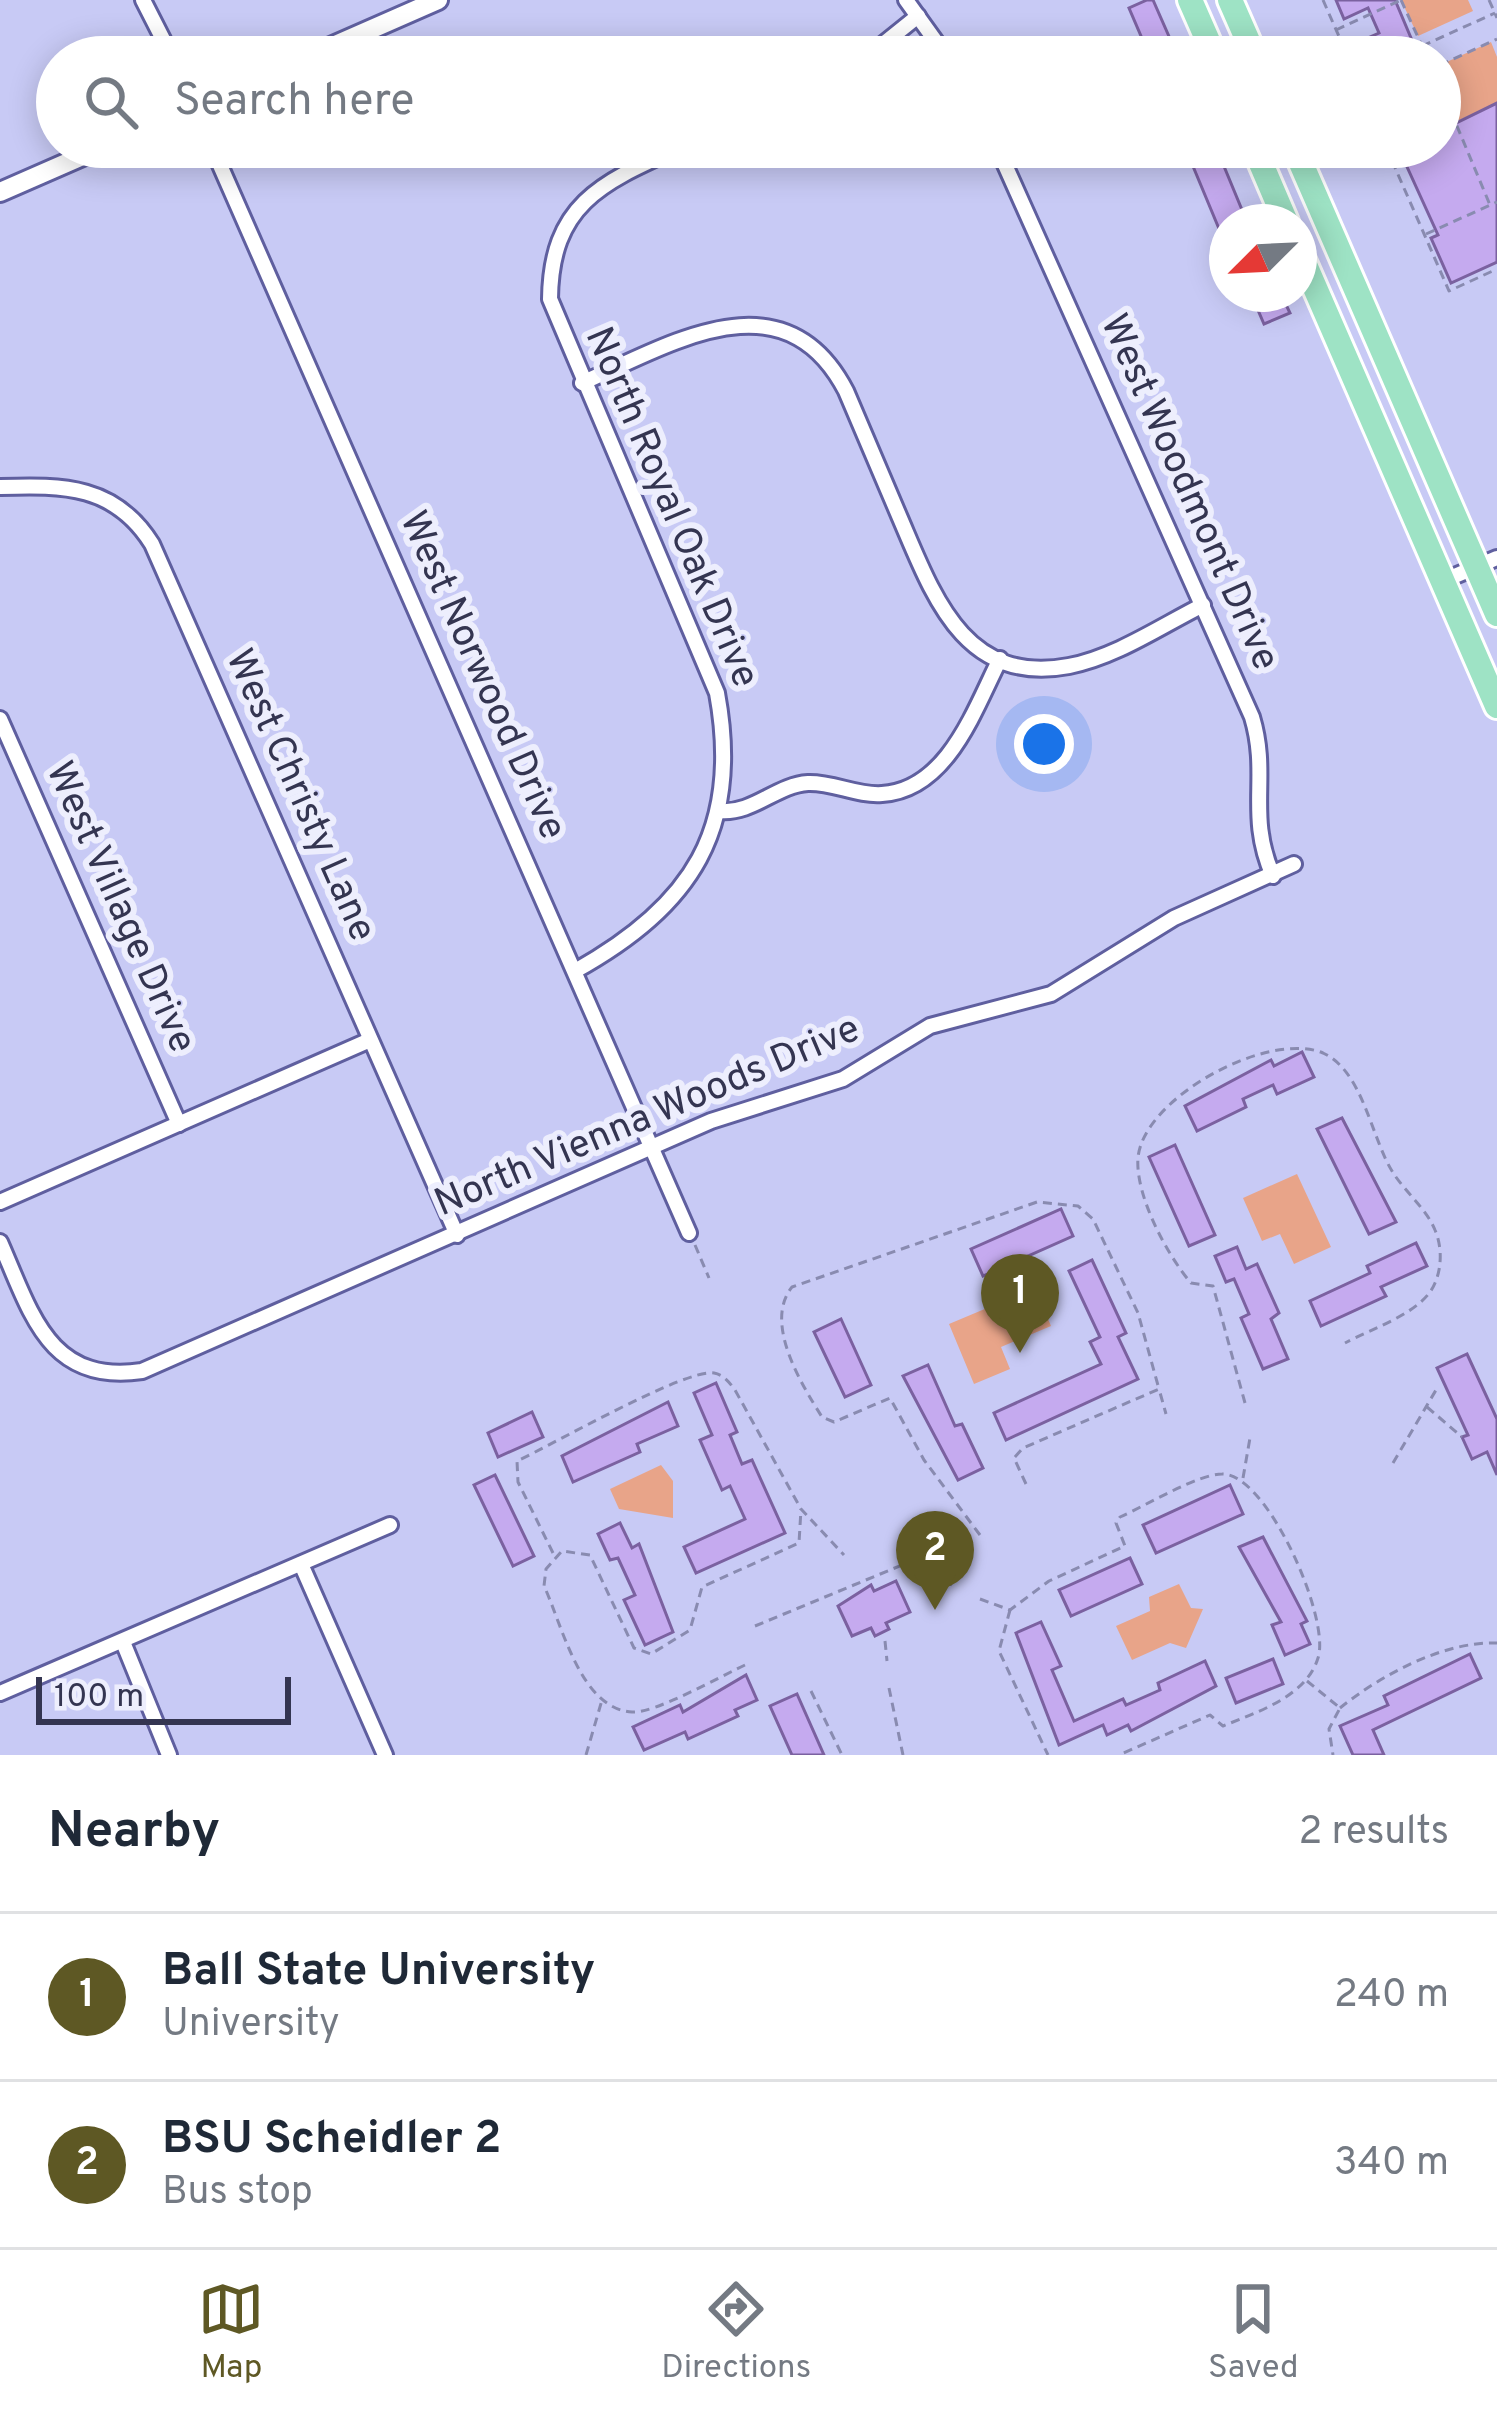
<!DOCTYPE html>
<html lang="en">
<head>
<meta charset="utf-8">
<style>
	body { margin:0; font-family:Overpass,sans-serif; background:#f6f6f7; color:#1f2937 }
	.compass { position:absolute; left:1209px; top:204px; width:108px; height:108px; border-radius:50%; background:#fff; box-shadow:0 6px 30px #0003; rotate:246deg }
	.scale { position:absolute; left:36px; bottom:30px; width:255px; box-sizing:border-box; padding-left:12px; border:6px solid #343551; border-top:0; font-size:33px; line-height:42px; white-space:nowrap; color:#343551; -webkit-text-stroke:9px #edeefd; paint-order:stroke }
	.you { position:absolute; left:1044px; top:744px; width:42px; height:42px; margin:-30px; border:9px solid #fff; border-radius:50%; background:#1a73e8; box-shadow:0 0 0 18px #1a73e833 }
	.badge { display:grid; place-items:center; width:78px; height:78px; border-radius:50%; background:#5e5824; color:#fff; font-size:39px; font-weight:700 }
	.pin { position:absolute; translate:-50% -99px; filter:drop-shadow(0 3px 6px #0008) }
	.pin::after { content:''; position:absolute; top:63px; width:42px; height:36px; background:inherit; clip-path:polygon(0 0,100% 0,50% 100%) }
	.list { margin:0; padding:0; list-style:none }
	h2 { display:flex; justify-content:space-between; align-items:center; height:156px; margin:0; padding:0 48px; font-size:51px }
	h2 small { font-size:39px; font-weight:400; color:#747a83 }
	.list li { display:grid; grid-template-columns:78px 1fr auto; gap:36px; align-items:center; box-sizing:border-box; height:168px; padding:0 48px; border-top:3px solid #e0e1e3 }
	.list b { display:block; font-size:45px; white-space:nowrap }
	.list p { margin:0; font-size:39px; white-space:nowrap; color:#747a83 }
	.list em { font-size:39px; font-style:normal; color:#747a83 }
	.icon { flex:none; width:66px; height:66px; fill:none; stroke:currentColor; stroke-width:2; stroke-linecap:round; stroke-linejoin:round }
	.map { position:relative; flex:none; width:1497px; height:1755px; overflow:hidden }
	.search { position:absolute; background:#fff; box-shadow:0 6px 30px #0003; left:36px; right:36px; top:36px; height:132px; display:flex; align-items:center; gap:30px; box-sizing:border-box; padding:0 42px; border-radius:66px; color:#747a83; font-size:45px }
	.sheet { height:492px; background:#fff }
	nav { display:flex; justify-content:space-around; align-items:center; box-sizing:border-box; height:168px; border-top:3px solid #e0e1e3; background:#fff; font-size:33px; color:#747a83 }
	nav a { display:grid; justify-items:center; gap:6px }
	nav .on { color:#5e5824 }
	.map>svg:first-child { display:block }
</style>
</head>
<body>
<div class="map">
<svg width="1497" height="1755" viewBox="0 0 1497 1755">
	<rect width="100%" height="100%" fill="#c8caf5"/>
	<g fill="#e8a489">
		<polygon points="1401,0 1468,0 1473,11 1418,36"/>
		<polygon points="1491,42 1497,57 1497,103 1455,122 1440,88 1440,65"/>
		<polygon points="1297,1174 1331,1247 1294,1264 1280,1234 1262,1241 1243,1198"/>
		<polygon points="1035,1288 1051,1326 1001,1347 1010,1369 974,1384 949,1324"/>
		<polygon points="661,1465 673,1481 673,1518 619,1509 610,1489"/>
		<polygon points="1179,1584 1191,1608 1203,1609 1186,1648 1170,1643 1132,1660 1116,1626 1150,1611 1149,1597"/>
	</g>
	<g fill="#c5aaef" stroke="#7b61a0" stroke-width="3">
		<polygon points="1147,0 1153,0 1178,57 1150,57 1129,8"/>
		<polygon points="1336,0 1395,0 1419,57 1360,57 1354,44 1379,33 1368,8 1344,19"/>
		<polygon points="1497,103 1497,262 1451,283 1431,238 1438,235 1398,147 1440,147 1440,131"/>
		<polygon points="1185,147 1216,147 1247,222 1227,222 1227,248"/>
		<polygon points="1251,294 1281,294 1290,313 1264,324"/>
		<polygon points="1302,1052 1314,1077 1277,1094 1273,1085 1243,1099 1246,1107 1197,1131 1185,1106 1271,1060 1274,1066"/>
		<polygon points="1342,1118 1396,1222 1369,1234 1317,1129"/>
		<polygon points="1175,1145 1215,1235 1189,1246 1149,1157"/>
		<polygon points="1061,1209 1073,1236 983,1276 971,1249"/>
		<polygon points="1416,1243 1427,1266 1381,1287 1386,1296 1321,1326 1310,1301 1370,1273 1367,1266"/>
		<polygon points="1237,1247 1246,1269 1257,1264 1279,1313 1271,1319 1288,1359 1263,1369 1241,1318 1249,1314 1234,1279 1226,1282 1215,1256"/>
		<polygon points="1092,1260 1126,1333 1118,1337 1138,1379 1006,1440 994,1413 1101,1364 1090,1342 1100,1337 1069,1271"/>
		<polygon points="841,1319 871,1385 845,1397 814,1332"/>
		<polygon points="1467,1354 1497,1419 1497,1475 1487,1452 1472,1459 1462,1437 1468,1435 1437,1368"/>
		<polygon points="928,1365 955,1426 962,1424 983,1468 958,1480 903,1376"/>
		<polygon points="716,1383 737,1432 730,1435 742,1464 752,1460 785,1533 696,1573 684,1547 745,1519 730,1486 722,1490 700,1440 712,1435 694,1393"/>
		<polygon points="668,1402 678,1426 637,1444 640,1452 573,1482 562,1456"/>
		<polygon points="532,1412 543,1437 498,1457 488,1433"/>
		<polygon points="495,1475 534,1556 513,1566 474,1485"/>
		<polygon points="1230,1485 1243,1514 1156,1553 1143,1525"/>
		<polygon points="620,1523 632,1548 639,1544 673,1632 645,1645 624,1600 635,1595 618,1558 610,1560 598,1534"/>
		<polygon points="1263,1537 1307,1621 1301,1624 1310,1644 1285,1655 1272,1625 1281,1622 1239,1547"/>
		<polygon points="1130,1558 1142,1584 1071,1616 1059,1590"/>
		<polygon points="896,1581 910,1612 886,1623 889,1629 875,1636 871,1628 852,1636 838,1606 871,1585 874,1591"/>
		<polygon points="1041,1622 1061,1666 1052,1670 1074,1721 1123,1699 1126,1705 1160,1690 1158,1683 1205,1661 1216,1686 1131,1731 1128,1725 1107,1735 1103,1725 1059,1745 1016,1633"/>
		<polygon points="1470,1654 1481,1678 1373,1730 1384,1755 1353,1755 1340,1726 1388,1705 1384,1696"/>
		<polygon points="1273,1659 1283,1684 1236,1703 1226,1678"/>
		<polygon points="746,1675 757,1700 735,1710 738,1716 688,1739 685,1732 644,1750 633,1727 680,1705 683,1712"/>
		<polygon points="797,1694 824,1755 792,1755 770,1706"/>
	</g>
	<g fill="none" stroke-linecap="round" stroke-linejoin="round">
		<defs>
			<g id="minor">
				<polyline points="143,0 172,57"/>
				<polyline points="906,0 947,57"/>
				<polyline points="867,57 918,16"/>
				<polyline points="212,147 689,1233"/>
				<path d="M997 147 1252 717C1270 777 1246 814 1273 876"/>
				<path d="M582 383C669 345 784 272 846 391 864 433 882 476 900 518 933 595 964 686 1069 666 1116 657 1161 626 1203 605"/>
				<path d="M0 487C64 485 115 485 152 544L457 1235"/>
				<polyline points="1443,581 1497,558"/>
				<polyline points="0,719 179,1124"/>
				<path d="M720 811C753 814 776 785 808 783 833 782 857 796 882 794 948 790 975 708 1000 659"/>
				<path d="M575 971C692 906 742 829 717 693L550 299C551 203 603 182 681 147"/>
				<polyline points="0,1202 370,1040"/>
				<path d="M0 1242C31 1312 48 1385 142 1371L711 1121 843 1079 930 1026 1051 994 1174 918 1294 864"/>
				<polyline points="301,1564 385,1755"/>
				<polyline points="123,1642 169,1755"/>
				<polyline points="0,1693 390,1525"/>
			</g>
			<g id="tertiary">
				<polyline points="308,57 438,0"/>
				<polyline points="0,192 103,147"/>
			</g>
			<g id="primary">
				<polyline points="1190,0 1215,57"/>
				<polyline points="1230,0 1255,57"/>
				<polyline points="1254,147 1286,222"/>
				<polyline points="1294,147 1497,614"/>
				<polyline points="1299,251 1497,706"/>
			</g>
		</defs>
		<use href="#minor" stroke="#5f5f9f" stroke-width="20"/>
		<use href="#tertiary" stroke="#5f5f9f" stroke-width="24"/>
		<use href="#primary" stroke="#fff" stroke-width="30"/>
		<g stroke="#898bb0" stroke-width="3" stroke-dasharray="9 6" stroke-linecap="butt">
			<polyline points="1323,0 1348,57"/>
			<polyline points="1401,0 1427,57"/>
			<polyline points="1489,0 1497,18"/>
			<polyline points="1336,30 1401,0"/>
			<polyline points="1422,46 1495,13"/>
			<polyline points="1440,65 1497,39"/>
			<polyline points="1440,88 1448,106"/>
			<polyline points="1440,111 1449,107 1490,205"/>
			<polyline points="1386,147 1449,291 1497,269"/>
			<polyline points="1426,234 1497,202"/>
			<polyline points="695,1245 709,1278"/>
			<path d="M1245 1403 1213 1286 1191 1283C1167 1255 1135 1195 1138 1158 1143 1098 1268 1030 1323 1053 1363 1071 1371 1137 1392 1171 1404 1191 1426 1208 1435 1230 1442 1246 1442 1267 1435 1283 1423 1313 1372 1328 1345 1343"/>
			<polyline points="1427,1407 1462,1437"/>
			<polyline points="1393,1463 1436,1390"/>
			<polyline points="1243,1478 1250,1438"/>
			<polyline points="1026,1484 1014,1458 1023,1448 1159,1389 1166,1414"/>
			<path d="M980 1535 924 1460 890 1398 834 1422 822 1417C802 1385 763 1323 792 1287L1037 1202 1078 1206 1093 1219 1138 1313 1159 1389"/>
			<path d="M553 1553 518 1482 517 1461C552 1445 686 1368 714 1373 724 1375 729 1382 735 1390L801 1509 844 1555"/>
			<path d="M980 1599 1010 1610 1049 1581 1125 1546 1116 1523 1120 1517C1145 1506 1198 1474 1222 1474 1267 1473 1331 1619 1318 1658 1306 1697 1257 1712 1223 1726L1210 1715 1119 1755"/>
			<polyline points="1010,1610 999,1651 1048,1755"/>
			<polyline points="755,1626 902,1565 921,1566 952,1585"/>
			<polyline points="885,1641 887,1661"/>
			<path d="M745 1665C721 1676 654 1714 632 1712 580 1709 562 1624 544 1586L546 1569 562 1551 590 1555 634 1648 651 1654 690 1630 702 1587 799 1543 801 1509"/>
			<polyline points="1307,1681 1340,1708 1329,1729 1333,1755"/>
			<polyline points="889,1688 903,1755"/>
			<polyline points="811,1691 842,1755"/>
			<path d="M1340 1708C1381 1675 1444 1641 1497 1643"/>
			<polyline points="586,1755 602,1700"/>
		</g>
		<use href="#minor" stroke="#fff" stroke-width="14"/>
		<use href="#tertiary" stroke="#fff" stroke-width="18"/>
		<use href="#primary" stroke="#9ee3c5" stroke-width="24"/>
	</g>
	<g text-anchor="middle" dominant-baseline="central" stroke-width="12" stroke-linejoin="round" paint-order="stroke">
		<g font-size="39" fill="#343551" stroke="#edeefd">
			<text transform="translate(1188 493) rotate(66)">West Woodmont Drive</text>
			<text transform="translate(670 508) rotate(67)">North Royal Oak Drive</text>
			<text transform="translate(481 676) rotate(66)">West Norwood Drive</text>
			<text transform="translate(299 796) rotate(66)">West Christy Lane</text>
			<text transform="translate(119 908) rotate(66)">West Village Drive</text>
			<text transform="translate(648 1118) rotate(-23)">North Vienna Woods Drive</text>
		</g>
	</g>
</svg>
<svg class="compass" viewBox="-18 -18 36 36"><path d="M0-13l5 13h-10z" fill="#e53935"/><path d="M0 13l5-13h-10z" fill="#747a83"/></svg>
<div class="scale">100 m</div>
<div class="you"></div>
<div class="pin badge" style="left:1020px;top:1353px">1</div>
<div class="pin badge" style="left:935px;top:1610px">2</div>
<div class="search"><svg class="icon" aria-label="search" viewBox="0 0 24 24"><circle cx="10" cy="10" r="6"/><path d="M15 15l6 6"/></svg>Search here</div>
</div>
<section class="sheet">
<h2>Nearby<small>2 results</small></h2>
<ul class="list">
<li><span class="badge">1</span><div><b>Ball State University</b><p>University</p></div><em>240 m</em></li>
<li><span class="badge">2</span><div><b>BSU Scheidler 2</b><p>Bus stop</p></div><em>340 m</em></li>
</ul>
</section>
<nav>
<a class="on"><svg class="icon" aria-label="map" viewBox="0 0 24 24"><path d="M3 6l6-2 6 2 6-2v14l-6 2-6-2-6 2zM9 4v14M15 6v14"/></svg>Map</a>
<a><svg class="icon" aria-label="directions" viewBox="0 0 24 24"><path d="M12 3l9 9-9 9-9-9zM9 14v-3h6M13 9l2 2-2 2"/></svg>Directions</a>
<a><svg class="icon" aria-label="saved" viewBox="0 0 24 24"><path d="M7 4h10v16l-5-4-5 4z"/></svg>Saved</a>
</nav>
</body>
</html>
